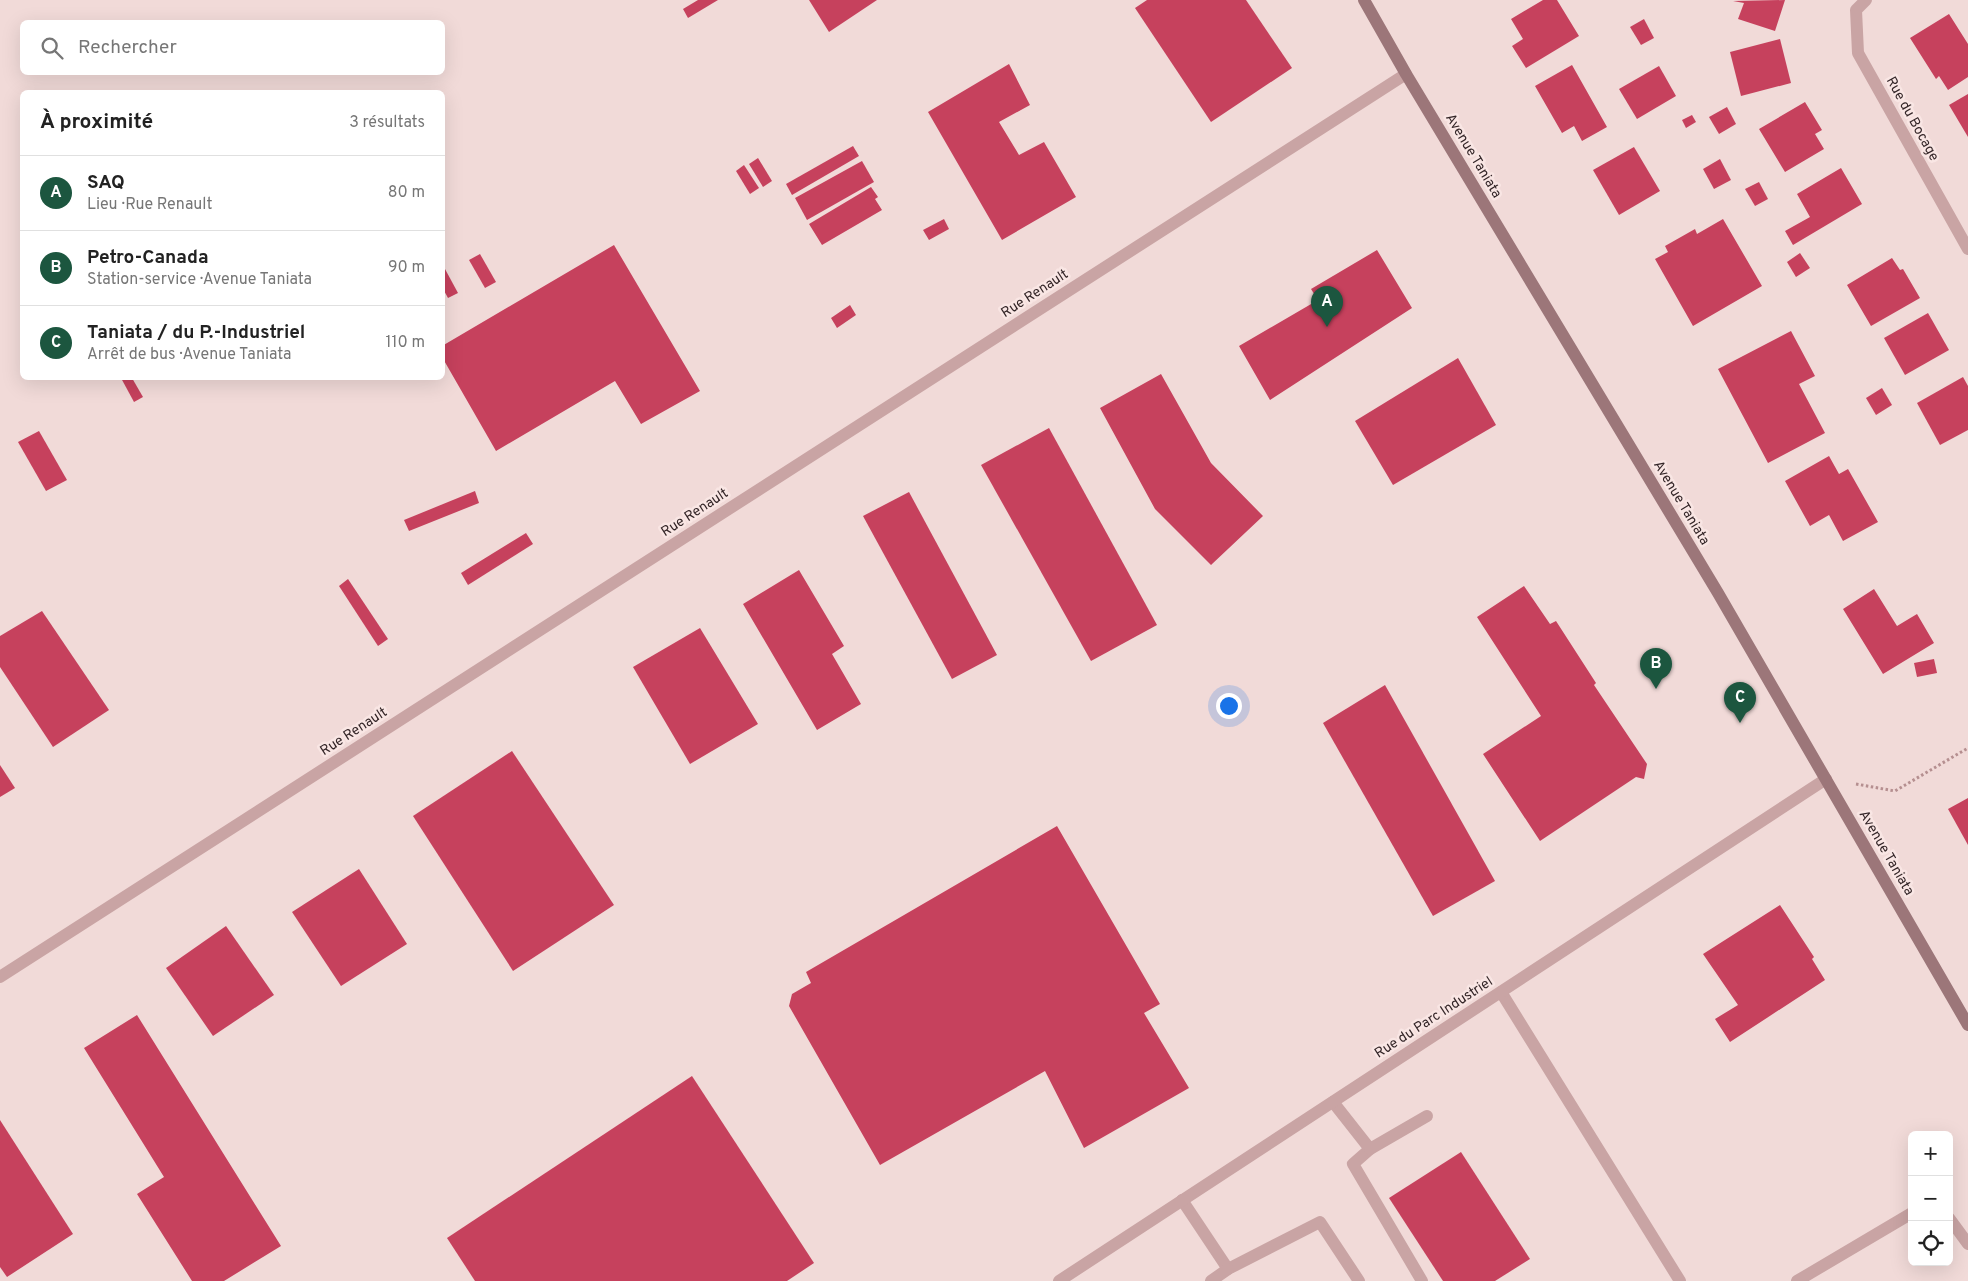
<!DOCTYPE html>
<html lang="fr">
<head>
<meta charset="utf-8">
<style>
	body { margin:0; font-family:Overpass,sans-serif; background:#f6f6f6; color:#222 }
	.controls { position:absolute; right:15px; bottom:15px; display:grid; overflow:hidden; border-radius:8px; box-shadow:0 5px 20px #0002 }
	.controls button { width:45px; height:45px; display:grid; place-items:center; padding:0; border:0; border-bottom:1px solid #e0e0e0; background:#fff; color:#222; font:25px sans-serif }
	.you { position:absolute; left:1228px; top:705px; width:18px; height:18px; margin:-12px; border:4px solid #fff; border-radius:50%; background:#1a73e8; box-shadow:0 0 0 8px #1a73e833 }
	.badge { display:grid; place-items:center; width:32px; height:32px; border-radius:50%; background:#1c563f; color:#fff; font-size:16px; font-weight:700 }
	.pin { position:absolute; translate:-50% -41px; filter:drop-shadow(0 1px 2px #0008) }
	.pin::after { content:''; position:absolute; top:26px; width:18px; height:15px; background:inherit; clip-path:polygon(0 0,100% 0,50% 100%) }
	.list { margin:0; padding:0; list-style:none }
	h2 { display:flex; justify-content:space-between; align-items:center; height:65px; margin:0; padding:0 20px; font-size:21px }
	h2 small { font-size:16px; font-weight:400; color:#767676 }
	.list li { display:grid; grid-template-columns:32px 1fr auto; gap:15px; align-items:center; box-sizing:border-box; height:75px; padding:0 20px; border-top:1px solid #e0e0e0 }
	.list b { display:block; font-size:19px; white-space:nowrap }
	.list p { margin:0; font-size:16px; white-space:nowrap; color:#767676 }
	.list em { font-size:16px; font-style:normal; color:#767676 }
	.icon { flex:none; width:28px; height:28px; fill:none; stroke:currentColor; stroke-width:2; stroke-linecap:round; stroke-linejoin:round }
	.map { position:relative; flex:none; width:1968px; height:1281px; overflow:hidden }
	.search { position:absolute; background:#fff; box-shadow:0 5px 20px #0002; left:20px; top:20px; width:425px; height:55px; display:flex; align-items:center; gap:12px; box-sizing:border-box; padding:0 18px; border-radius:8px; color:#767676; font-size:19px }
	.panel { position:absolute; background:#fff; box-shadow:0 5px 20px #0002; left:20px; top:90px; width:425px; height:290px; border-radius:8px }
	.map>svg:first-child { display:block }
</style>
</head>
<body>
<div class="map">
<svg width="1968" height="1281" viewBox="0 0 1968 1281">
	<rect width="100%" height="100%" fill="#f1dad8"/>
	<g fill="#c6415d">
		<polygon points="698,0 718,0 688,18 683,9"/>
		<polygon points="809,0 877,0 829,32"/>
		<polygon points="1147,0 1246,0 1292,68 1211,122 1135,8"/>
		<polygon points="1543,0 1557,0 1579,36 1526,68 1512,46 1523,39 1511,19"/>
		<polygon points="1785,0 1775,31 1738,19 1744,3 1733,1"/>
		<polygon points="1949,14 1968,44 1968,77 1948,90 1939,76 1936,79 1910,38"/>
		<polygon points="1644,19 1654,38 1641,45 1630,27"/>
		<polygon points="1780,39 1791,83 1741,96 1730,52"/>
		<polygon points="1009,64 1030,105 999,122 1019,155 1044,142 1076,197 1002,240 928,112"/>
		<polygon points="1572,65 1607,127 1582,141 1574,126 1562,133 1535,86"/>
		<polygon points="1659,66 1676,96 1637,119 1619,89"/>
		<polygon points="1968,94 1968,137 1949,105"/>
		<polygon points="1805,102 1822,130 1815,134 1824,149 1785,172 1759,129"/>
		<polygon points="1727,107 1736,124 1719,134 1709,117"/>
		<polygon points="1692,115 1696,122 1686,128 1682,120"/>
		<polygon points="853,146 859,156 792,195 786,184"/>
		<polygon points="1634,147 1660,191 1619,215 1593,170"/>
		<polygon points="758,158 772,181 763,187 749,164"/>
		<polygon points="1720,159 1731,180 1714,189 1703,169"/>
		<polygon points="862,161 874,182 807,220 795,198"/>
		<polygon points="744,165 759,188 750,194 736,171"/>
		<polygon points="1841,168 1862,204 1793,245 1785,231 1810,217 1797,194"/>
		<polygon points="1759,182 1768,199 1755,206 1745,189"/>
		<polygon points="871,187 878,197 875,199 882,210 822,245 809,224"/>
		<polygon points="944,219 949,229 929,240 923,230"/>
		<polygon points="1723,219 1762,286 1693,326 1655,259 1668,252 1665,246 1695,229 1697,234"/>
		<polygon points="614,245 700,391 641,424 615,381 496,451 442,357 442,346"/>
		<polygon points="1377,250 1412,308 1270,400 1239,346 1318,300 1311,289"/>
		<polygon points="1800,253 1810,268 1796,277 1787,262"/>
		<polygon points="480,254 496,282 485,288 469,260"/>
		<polygon points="1892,258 1900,270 1903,269 1920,298 1871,326 1847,285"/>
		<polygon points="445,269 458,293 448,298 442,287 442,271"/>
		<polygon points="850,305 856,315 837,328 831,318"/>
		<polygon points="1928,313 1949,350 1905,375 1884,338"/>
		<polygon points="1791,331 1815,376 1799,384 1825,433 1768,463 1718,369"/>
		<polygon points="1458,358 1496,425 1393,485 1355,421"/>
		<polygon points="1161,374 1211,463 1263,516 1211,565 1155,509 1100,408"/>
		<polygon points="1963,377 1968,386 1968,430 1940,445 1917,403"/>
		<polygon points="121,378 132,378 143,397 134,402"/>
		<polygon points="1882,388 1892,405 1876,415 1866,398"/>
		<polygon points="1049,428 1157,625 1091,661 981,465"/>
		<polygon points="39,431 67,480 46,491 18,442"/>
		<polygon points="1829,456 1839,474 1848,469 1878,522 1843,541 1829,515 1810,526 1785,481"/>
		<polygon points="475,491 479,503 409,531 404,520"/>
		<polygon points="909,492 997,655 952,679 863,516"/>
		<polygon points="526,533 533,544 468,585 461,573"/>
		<polygon points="799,570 844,646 832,654 861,704 817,730 743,604"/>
		<polygon points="348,579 388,639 378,646 339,586"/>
		<polygon points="1524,586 1550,624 1556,621 1596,683 1594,685 1647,764 1644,779 1636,777 1540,841 1483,754 1541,716 1477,617"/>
		<polygon points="1874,589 1897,626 1917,614 1934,643 1883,674 1843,609"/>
		<polygon points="42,611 109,710 53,747 0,667 0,636"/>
		<polygon points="700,628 758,724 690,764 633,667"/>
		<polygon points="1934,659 1937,673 1917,677 1914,663"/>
		<polygon points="1385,685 1495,881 1433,916 1323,723"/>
		<polygon points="512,751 614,905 513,971 413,816"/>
		<polygon points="0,765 15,788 0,797"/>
		<polygon points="1968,798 1968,845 1948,809"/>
		<polygon points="1057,826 1160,1004 1144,1013 1189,1088 1084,1148 1045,1071 880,1165 789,1006 792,994 811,983 806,972"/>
		<polygon points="359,869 407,944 341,986 292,912"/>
		<polygon points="1780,905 1814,957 1812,959 1825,980 1730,1042 1715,1019 1738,1005 1703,954"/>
		<polygon points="226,926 274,995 213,1036 166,968"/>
		<polygon points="137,1015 281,1246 224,1281 192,1281 137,1194 164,1177 84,1048"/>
		<polygon points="692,1076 814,1263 787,1281 475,1281 447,1238"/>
		<polygon points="0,1120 73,1234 7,1277 0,1267"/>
		<polygon points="1461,1152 1530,1259 1495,1281 1443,1281 1389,1198"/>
	</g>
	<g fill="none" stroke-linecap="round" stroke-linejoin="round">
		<polyline stroke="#b58f90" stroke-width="3" stroke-dasharray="2.5 2.5" stroke-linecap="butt" points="1856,784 1895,791 1968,748"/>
		<g stroke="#c9a4a4" stroke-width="12">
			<polyline points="1501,992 1680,1281"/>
			<polyline points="1333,1102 1370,1149 1353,1164 1422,1281"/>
			<polyline points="1370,1149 1427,1116"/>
			<polyline points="1182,1200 1228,1269 1320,1222 1359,1281"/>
			<polyline points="1949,1218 1968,1244"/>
			<polyline points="1211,1281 1228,1269"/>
			<polyline points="1797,1281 1912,1213"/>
		</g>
		<g stroke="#c9a4a4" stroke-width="12">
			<polyline points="1866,0 1856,10 1858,53 1968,249"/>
			<polyline points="0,977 1406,74"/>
			<polyline points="1059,1281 1826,779"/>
		</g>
		<polyline stroke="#9c7679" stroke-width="12" points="1364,0 1406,74 1718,593 1968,1025"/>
	</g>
	<g text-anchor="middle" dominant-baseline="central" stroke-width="5" stroke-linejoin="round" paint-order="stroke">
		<g font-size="14" fill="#342628" stroke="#f9e6e4">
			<text transform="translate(1912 119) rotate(61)">Rue du Bocage</text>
			<text transform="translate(1473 156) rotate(59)">Avenue Taniata</text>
			<text transform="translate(1035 294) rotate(-33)">Rue Renault</text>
			<text transform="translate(1681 503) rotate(59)">Avenue Taniata</text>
			<text transform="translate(695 513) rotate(-33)">Rue Renault</text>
			<text transform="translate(354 732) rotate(-33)">Rue Renault</text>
			<text transform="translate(1886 853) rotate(60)">Avenue Taniata</text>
			<text transform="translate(1434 1018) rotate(-33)">Rue du Parc Industriel</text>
		</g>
	</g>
</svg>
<div class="controls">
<button>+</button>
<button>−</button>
<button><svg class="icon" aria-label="locate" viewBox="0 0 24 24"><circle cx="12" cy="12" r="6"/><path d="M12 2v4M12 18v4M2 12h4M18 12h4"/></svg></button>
</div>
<div class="you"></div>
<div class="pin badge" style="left:1327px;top:327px">A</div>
<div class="pin badge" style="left:1656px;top:689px">B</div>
<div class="pin badge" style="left:1740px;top:723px">C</div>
<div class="search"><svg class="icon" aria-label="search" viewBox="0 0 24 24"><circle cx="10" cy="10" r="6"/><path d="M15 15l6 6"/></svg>Rechercher</div>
<section class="panel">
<h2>À proximité<small>3 résultats</small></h2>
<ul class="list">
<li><span class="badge">A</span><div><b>SAQ</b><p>Lieu · Rue Renault</p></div><em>80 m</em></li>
<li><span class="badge">B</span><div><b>Petro-Canada</b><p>Station-service · Avenue Taniata</p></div><em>90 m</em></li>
<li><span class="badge">C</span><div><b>Taniata / du P.-Industriel</b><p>Arrêt de bus · Avenue Taniata</p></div><em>110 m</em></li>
</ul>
</section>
</div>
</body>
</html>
